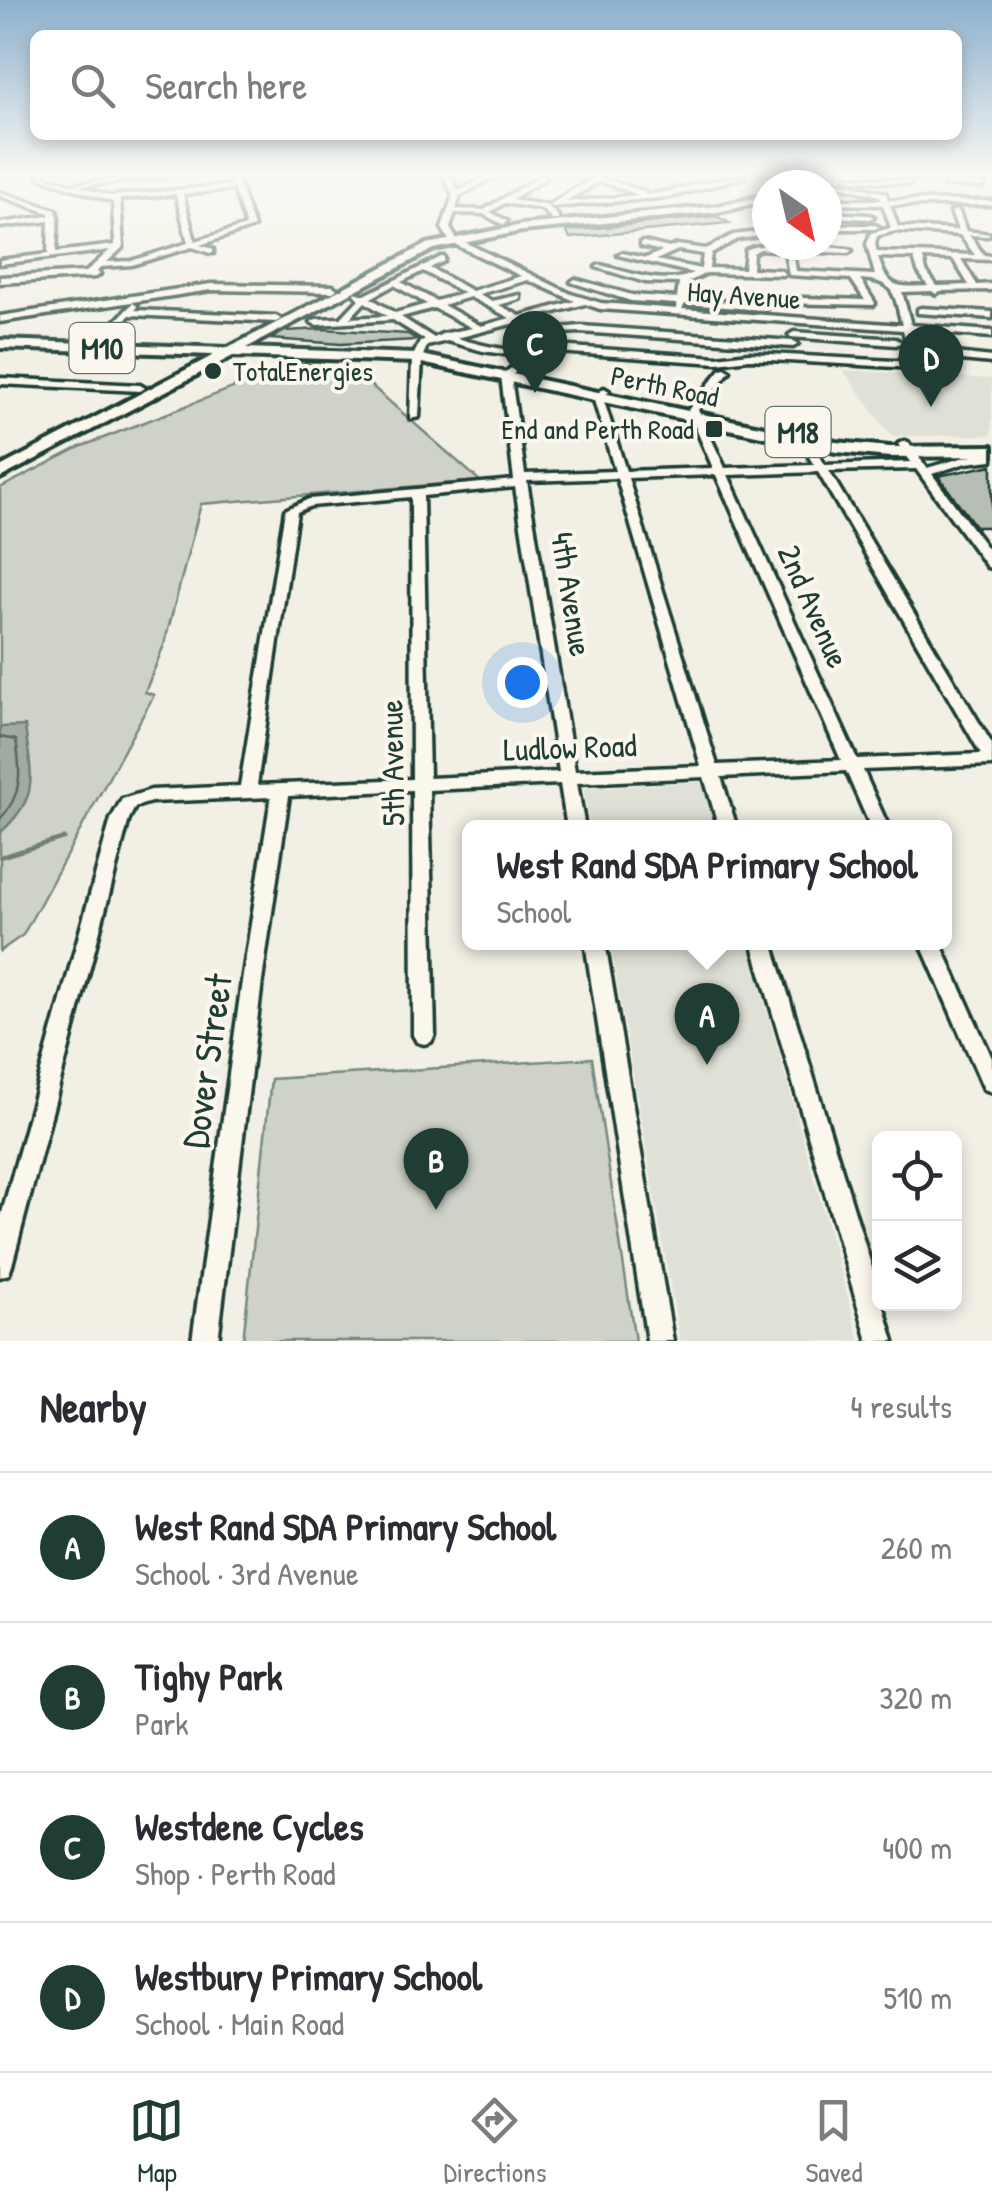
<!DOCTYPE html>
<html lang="en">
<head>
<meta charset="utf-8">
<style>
	body { margin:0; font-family:"Patrick Hand",sans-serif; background:#f2f2f3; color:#2b2b33 }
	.controls { position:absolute; right:30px; bottom:30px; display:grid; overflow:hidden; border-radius:15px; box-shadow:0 5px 15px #0003 }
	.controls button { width:90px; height:90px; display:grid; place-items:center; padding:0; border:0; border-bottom:2px solid #e1e1e2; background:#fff; color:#2b2b33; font:50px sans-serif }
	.compass { position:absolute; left:752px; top:170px; width:90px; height:90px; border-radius:50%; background:#fff; box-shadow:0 5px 15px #0003; rotate:146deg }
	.you { position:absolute; left:522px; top:682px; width:35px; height:35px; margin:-25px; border:8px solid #fff; border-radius:50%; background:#1a73e8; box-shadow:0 0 0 15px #1a73e833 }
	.badge { display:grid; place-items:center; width:65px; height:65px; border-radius:50%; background:#1f3d34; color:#fff; font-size:32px; font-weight:700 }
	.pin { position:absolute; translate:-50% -82px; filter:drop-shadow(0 2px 5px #0008) }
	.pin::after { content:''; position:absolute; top:52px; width:35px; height:30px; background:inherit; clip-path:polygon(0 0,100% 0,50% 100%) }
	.popup { position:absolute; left:462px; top:820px; width:490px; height:130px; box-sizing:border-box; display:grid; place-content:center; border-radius:15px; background:#fff; filter:drop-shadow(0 2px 8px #0005); font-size:32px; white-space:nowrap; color:#7c7c81 }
	.popup b { font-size:38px; color:#2b2b33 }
	.popup::after { content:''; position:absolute; left:50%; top:100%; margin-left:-20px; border:20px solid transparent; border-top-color:#fff }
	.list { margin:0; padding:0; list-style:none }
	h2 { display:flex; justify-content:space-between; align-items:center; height:130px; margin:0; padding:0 40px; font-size:42px }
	h2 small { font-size:32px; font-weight:400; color:#7c7c81 }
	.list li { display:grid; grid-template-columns:65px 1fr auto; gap:30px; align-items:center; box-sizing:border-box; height:150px; padding:0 40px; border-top:2px solid #e1e1e2 }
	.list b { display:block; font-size:38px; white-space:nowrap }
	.list p { margin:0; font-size:32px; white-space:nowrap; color:#7c7c81 }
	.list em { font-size:32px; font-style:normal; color:#7c7c81 }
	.icon { flex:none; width:55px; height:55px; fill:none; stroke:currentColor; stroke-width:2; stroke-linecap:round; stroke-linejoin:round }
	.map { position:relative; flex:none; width:992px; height:1341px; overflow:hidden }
	.search { position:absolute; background:#fff; box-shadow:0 5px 15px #0003; left:30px; right:30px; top:30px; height:110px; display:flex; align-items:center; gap:25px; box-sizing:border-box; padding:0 35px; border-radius:15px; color:#7c7c81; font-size:38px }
	.sheet { height:730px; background:#fff }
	nav { display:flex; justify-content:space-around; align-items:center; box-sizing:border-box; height:140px; border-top:2px solid #e1e1e2; background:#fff; font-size:28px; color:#7c7c81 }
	nav a { display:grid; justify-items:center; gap:5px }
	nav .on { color:#1f3d34 }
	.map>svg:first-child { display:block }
</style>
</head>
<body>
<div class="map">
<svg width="992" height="1341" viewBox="0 0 992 1341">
	<rect width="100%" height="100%" fill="#f2f0e5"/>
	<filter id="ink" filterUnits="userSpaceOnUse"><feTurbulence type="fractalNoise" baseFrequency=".01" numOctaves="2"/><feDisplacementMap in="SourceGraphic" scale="20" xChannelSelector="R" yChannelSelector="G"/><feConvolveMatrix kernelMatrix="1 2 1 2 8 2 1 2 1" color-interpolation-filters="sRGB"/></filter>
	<g filter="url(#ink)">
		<g fill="#e0e1d6">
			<polygon points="614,177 732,177 663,194 645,194 605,179"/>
			<polygon points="843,370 992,379 992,435 891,436"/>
			<polygon points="704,782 716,827 590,827 583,788"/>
			<polygon points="610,943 748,943 860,1341 680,1341"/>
		</g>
		<g fill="#cfd2c8" stroke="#77887e" stroke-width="2.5">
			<polygon points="300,362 357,373 480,481 201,504 164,645 145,692 154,695 23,935 0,951 0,488 80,447"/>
			<polygon points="592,1058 635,1341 243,1341 271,1079"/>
		</g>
		<path fill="#a2aba1" stroke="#6e7f75" stroke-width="2.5" d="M25 726C31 777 41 796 0 833V727Z"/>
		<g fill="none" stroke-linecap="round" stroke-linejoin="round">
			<path stroke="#536960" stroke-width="2.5" d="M0 737 16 740C21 771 23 795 0 819"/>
			<polyline stroke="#6e7f75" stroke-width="4" points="0,857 64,838"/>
		</g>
		<g fill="#b7beb3" stroke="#1f3d34" stroke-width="2.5">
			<polygon points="716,216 729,223 570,238 566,231"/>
			<polygon points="322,329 408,334 417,340 341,344 271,339 285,331"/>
			<polygon points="992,465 992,527 976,527 938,476"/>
		</g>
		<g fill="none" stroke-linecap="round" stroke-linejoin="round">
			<defs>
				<g id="minor">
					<path d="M38 177H48L110 196 232 185 230 177H236L254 227 200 245 213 249V253H210L192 247 132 265 101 267 97 272 100 274 96 277 0 283V277L86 272 110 250 0 264V260L48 254 49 221 0 227V223L49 216V213L0 196V192L56 210 58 218 56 252 115 245 113 202ZM234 189 246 226 195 241 183 194ZM176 194 188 243 131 261 107 262 123 247 120 199Z"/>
					<polygon points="139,177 167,177 78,186 75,184"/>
					<path d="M444 177H450L459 191 486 177H494L460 196 456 209 484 210 539 177H547L511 200 547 205 558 216V220H552L542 209 505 203 490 212 507 221 504 225 483 214 455 213 450 228 456 238 571 294 601 303 677 309 676 304 631 301 571 282 575 279 632 295 677 298 679 283 645 282 596 267 600 265C628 272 666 287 693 273L618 255 622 253 646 258 662 251 641 246V242H644L669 248 677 245 706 249 733 235 767 231V235L738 239 711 253 709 268 744 269 746 250C769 239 821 247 848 249L852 251 848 253 793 251 796 271 875 275 867 244 871 233 891 228 883 205 827 204V200H881L880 196 822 182 824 179 886 193 888 200 992 201V205H890L898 227 958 230 951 212 955 210 959 212 966 231 991 234 987 236 969 235 984 255 992 256V260L961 259 977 285 992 284V290L940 291 936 294 932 291 902 292 911 325 992 331V337L913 331 918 349 992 357V363L920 356 923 367 918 370 914 368 749 359 717 363 557 352 547 355 518 356 483 351 447 341 427 346 422 358 419 417 410 419 412 358 420 342 425 340 393 320 316 325 311 322 316 319 341 318 359 299 354 294 355 292 365 295 441 257H444V261L430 268 472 291 521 276 450 242 442 228 453 195ZM895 231 960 235 975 255 877 252 875 244 877 236ZM760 249 785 251 789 275 851 279 865 300 772 297 762 304 686 299 688 282 706 273 783 275 784 273 780 270 752 269 753 253ZM678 250 703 254 701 269 656 260ZM878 257 914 258 918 271 928 286C897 287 887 289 878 257ZM923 258 953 259 969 285 937 286 926 271ZM423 271 464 293 436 301 401 282ZM860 279C896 281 894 294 902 325L682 309 685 304 764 310 774 303 874 305 875 303ZM528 280 575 301 520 316 499 305 520 299V295L492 301 479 294ZM394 285 427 304 395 313 371 298ZM470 297 510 318 481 326 443 305ZM365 302 387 316 350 318ZM585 304 600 309 903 330 912 362 749 353 717 357 556 346C525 356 487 347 457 338L511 324 539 334 581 332 793 347 798 344 793 341 581 326 547 329 521 321ZM434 308 472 328 442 334 434 338 401 317Z"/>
					<path d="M594 177H606L605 179 645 192V195C678 192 711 177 744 177L669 197 553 207 549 205ZM600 181 639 195 565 202Z"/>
					<polygon points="849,177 909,180 912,182 909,184 845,179"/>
					<polygon points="946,182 981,183 984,185 981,187 944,185"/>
					<polygon points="827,213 870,215 874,217 870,219 827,217"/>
					<polygon points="827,225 875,225 879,227 875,229 827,229"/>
					<polygon points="211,284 333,286 337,289 333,292 211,290 0,322 0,316"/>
					<polygon points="133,303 137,306 135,310 276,316 281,319 276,322 130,315 97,350 91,350 91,346"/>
					<polygon points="921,308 992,312 992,318 918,313 918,309"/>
					<polygon points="794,332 896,339 901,342 896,345 791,337 789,335"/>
					<path d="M511 368 516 371 511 377 525 474 615 471 593 397 604 388 609 391 603 398 626 471 713 468 688 410 721 369 725 368 730 371 698 410 725 468 814 465 800 442 806 439 810 440 825 465 911 462 898 444 904 441 908 442 927 468 965 457 992 454V460L966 463 932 474 992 555V568L987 567 916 469 829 471 992 744V765L863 770 889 828H871L846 771 721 777 737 828H719L704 777 577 783 585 828H567L560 784 429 790 435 1035 431 1042 424 1044 417 1042 413 1035 412 790 289 796 262 981 218 1341H192L242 981 271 797 151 802 135 807 129 819 12 1265 9 1274 0 1277V1220L111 819 122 799 151 790 240 786 285 510 309 499 514 480 501 376ZM818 472 981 754 857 759 728 475ZM716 475 841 760 717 765 628 478ZM617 478 701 766 575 771 527 481ZM515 487 559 772 429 778 423 496ZM411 497 412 779 257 785 297 512 311 506Z"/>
					<polygon points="0,378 140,385 145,388 140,391 0,384"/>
					<polygon points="585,942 605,942 673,1341 647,1341"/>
					<polygon points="752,942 772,942 880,1294 880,1304 883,1304 894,1341 868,1341"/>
					<polygon points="920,942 940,942 992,1058 992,1092 984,1089"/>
				</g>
				<g id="major">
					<polygon points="794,177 807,177 792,185 779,185"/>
					<polygon points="767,195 767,201 718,212 522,231 434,249 246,348 417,354 836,442 890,447 992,446 992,456 890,457 836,452 417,362 233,356 0,478 0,467 214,355 0,348 0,340 228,348 427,244 522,225 718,206"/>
				</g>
			</defs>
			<use href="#minor" stroke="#1f3d34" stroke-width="7"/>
			<use href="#major" stroke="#1f3d34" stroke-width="8"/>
			<use href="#minor" fill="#fbf7ec" fill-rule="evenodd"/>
			<use href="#major" fill="#fbf7ec" fill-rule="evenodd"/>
		</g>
	</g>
	<linearGradient id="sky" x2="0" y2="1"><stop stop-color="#8cb0cc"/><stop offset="0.48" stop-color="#f9f8f3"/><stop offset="1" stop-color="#f9f8f3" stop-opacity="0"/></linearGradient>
	<rect width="992" height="365" fill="url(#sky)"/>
	<g fill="#1f3d34" stroke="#fbf7ec" stroke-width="4">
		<circle cx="213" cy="371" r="10"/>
		<rect x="704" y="419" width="20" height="20" rx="5"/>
	</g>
	<g text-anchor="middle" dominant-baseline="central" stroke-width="8" stroke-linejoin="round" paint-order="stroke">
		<g font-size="28" fill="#1f3d34" stroke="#fbf7ec">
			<text transform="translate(744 295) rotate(4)">Hay Avenue</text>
			<text transform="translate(665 386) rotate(12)">Perth Road</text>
		</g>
		<g font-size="28" fill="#1f3d34" stroke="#fbf7ec" text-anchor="start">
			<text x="233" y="371">TotalEnergies</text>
			<text x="694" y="429" text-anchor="end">End and Perth Road</text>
		</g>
		<g fill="#fbf7ec" stroke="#61756b" stroke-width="2.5">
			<rect x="69.5" y="323" width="65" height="50" rx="8"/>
			<rect x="765.5" y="407" width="65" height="50" rx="8"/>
		</g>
		<g font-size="30" font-weight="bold" fill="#1f3d34">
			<text x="102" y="348">M10</text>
			<text x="798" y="432">M18</text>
		</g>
		<g font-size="32" fill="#1f3d34" stroke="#fbf7ec">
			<text transform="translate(572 594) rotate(81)">4th Avenue</text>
			<text transform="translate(814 606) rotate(66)">2nd Avenue</text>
			<text transform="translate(570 747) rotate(-2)">Ludlow Road</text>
			<text transform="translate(392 763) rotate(-91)">5th Avenue</text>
		</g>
		<g font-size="38" fill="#1f3d34" stroke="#fbf7ec">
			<text transform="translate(206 1061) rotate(-82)">Dover Street</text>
		</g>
	</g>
</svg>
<div class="controls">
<button><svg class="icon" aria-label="locate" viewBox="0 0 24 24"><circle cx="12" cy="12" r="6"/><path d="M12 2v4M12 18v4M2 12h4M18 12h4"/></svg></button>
<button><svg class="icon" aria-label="layers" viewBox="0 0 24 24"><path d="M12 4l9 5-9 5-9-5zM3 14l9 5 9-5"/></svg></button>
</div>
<svg class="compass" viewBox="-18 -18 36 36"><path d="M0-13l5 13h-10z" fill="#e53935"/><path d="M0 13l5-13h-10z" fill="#7c7c81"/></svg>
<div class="you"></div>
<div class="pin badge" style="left:707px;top:1065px">A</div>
<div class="popup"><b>West Rand SDA Primary School</b>School</div>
<div class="pin badge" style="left:436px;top:1210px">B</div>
<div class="pin badge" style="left:535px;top:393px">C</div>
<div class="pin badge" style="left:931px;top:407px">D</div>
<div class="search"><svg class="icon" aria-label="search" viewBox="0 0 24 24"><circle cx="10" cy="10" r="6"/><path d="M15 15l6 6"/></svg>Search here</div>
</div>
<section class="sheet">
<h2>Nearby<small>4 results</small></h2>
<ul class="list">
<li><span class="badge">A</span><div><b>West Rand SDA Primary School</b><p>School · 3rd Avenue</p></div><em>260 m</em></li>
<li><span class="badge">B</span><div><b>Tighy Park</b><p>Park</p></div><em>320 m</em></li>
<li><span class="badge">C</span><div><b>Westdene Cycles</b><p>Shop · Perth Road</p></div><em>400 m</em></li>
<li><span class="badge">D</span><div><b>Westbury Primary School</b><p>School · Main Road</p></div><em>510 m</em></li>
</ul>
</section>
<nav>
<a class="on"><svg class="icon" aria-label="map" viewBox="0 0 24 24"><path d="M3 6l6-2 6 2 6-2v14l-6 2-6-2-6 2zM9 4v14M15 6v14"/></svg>Map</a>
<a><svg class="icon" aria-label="directions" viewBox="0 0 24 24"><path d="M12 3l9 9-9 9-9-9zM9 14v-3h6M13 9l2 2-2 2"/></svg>Directions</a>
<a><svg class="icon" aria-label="saved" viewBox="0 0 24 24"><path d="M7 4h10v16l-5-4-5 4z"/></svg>Saved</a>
</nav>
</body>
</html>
